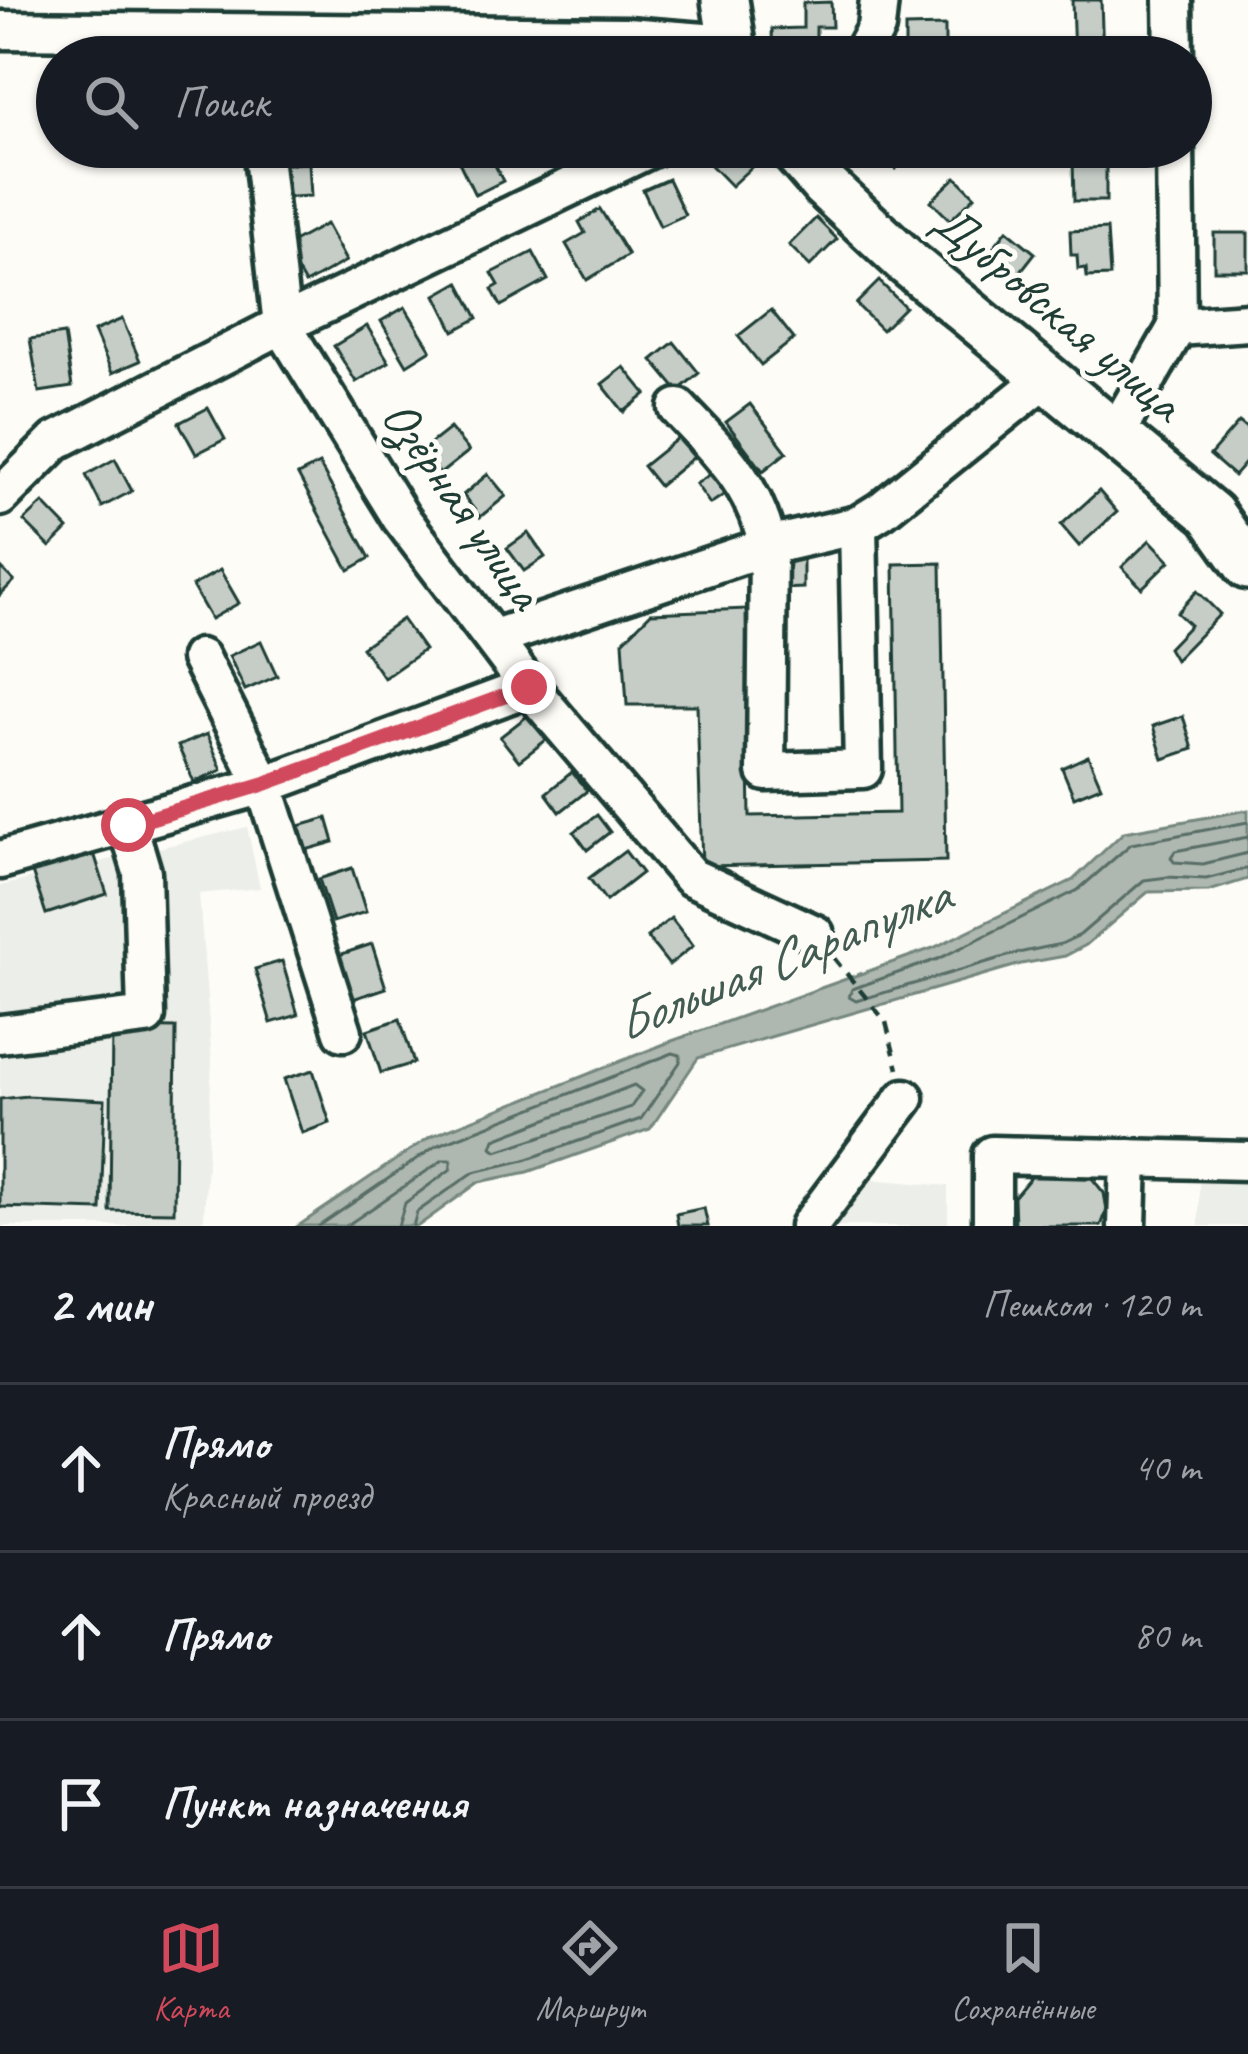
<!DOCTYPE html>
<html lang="ru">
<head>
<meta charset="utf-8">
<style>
	body { margin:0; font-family:Caveat,sans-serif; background:#20242c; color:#f1f3f6 }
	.stop { position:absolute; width:36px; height:36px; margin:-27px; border:9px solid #d1495b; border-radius:50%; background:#fff }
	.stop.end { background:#d1495b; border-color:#fff; box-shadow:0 3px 12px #0008 }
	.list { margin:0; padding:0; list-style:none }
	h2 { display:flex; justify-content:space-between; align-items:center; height:156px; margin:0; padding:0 48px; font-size:51px }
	h2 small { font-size:39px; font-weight:400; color:#9ea1a6 }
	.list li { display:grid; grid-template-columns:78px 1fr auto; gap:36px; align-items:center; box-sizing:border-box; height:168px; padding:0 48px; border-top:3px solid #363941 }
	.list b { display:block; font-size:45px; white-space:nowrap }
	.list p { margin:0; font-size:39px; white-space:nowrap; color:#9ea1a6 }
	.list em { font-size:39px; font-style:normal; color:#9ea1a6 }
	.icon { flex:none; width:66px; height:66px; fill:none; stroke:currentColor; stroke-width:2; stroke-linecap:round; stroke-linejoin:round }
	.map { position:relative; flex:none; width:1248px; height:1226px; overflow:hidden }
	.search { position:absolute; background:#171b24; box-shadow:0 3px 9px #0004; left:36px; right:36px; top:36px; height:132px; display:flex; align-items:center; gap:30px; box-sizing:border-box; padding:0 42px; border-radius:66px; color:#9ea1a6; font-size:45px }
	.sheet { height:660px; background:#171b24 }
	nav { display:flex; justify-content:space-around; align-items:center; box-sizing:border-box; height:168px; border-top:3px solid #363941; background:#171b24; font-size:33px; color:#9ea1a6 }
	nav a { display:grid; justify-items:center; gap:6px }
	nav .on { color:#d1495b }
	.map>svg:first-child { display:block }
</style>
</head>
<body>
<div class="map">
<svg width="1248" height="1226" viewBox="0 0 1248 1226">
	<rect width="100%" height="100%" fill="#fdfcf7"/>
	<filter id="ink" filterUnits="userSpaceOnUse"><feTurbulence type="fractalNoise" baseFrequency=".00833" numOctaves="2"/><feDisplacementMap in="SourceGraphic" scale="24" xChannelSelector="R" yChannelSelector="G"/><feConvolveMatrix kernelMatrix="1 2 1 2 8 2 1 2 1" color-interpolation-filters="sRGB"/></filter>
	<g filter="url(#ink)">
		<g fill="#eceee9">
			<polygon points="247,827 260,888 199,894 212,1062 204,1218 194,1226 0,1226 0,886"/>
			<polygon points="869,1179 948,1186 948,1226 831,1226"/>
			<rect x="1199" y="1183" width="49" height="43"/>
		</g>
		<polygon fill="#aeb8b1" stroke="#75877f" stroke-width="3" points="1248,810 1248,879 1209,891 1148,892 1086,945 1065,956 1021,964 698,1058 650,1129 528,1172 479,1182 418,1226 298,1226 431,1136 672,1041 933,948 1073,880 1124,832"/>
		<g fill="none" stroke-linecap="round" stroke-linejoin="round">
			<g stroke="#586e66" stroke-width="3">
				<polyline points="1248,822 1131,844 1078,890 938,959 852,989 849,997 856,1001 1018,953 1061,944 1080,935 1144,880 1168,877 1206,879 1248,868"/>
				<polyline points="1248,837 1175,851 1171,857 1174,862 1203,864 1248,853"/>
				<polygon points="634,1085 642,1091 631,1107 497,1151 492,1147 495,1139"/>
				<polyline points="319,1226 436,1146 673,1053 680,1055 680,1062 641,1119 525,1160 474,1172 417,1212 413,1226"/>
				<polyline points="346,1226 443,1160 451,1160 451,1169 405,1203 398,1226"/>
			</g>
		</g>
		<g fill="#c6cdc7" stroke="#1f3d34" stroke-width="3">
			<polygon points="1072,0 1101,0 1103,57 1074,57"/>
			<polygon points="831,2 832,27 816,27 816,57 773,57 772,29 803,28 803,3"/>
			<polygon points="945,26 945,51 905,52 905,27"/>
			<polygon points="720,147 745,147 758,161 731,186 706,160"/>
			<polygon points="864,147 910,147 896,169"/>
			<polygon points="487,149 503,181 475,195 459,162"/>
			<polygon points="1073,160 1106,160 1106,201 1074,201"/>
			<polygon points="309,163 311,196 273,198 271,165"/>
			<polygon points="956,177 975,196 950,220 931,201"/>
			<polygon points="668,179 685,215 660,226 643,190"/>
			<polygon points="600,209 628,255 587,280 566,244 585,233 579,222"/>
			<polygon points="816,218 837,239 810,266 789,245"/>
			<polygon points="326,224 346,261 305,284 284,247"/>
			<polygon points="1107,229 1110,276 1087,277 1086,268 1078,269 1077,255 1071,255 1070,231"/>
			<polygon points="1007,230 1035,253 1013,281 985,258"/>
			<rect x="1214" y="233" width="34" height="37"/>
			<polygon points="533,252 548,280 501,306 492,289 499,285 492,273"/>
			<polygon points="879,281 905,307 882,330 856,304"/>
			<polygon points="459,282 478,318 454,331 436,295"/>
			<polygon points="405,307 431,350 407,365 381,321"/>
			<polygon points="771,310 794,339 761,365 738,336"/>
			<polygon points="122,319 140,361 112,373 94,331"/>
			<polygon points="367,326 389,362 356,382 334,346"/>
			<polygon points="64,334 72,387 39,392 30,339"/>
			<polygon points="674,342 699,373 678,391 652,360"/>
			<polygon points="624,367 646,394 624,412 602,384"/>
			<polygon points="750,404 787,452 763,471 726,422"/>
			<polygon points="208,408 225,439 196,454 179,423"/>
			<polygon points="1239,422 1248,429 1248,460 1234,476 1210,455"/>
			<polygon points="450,428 469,451 440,474 422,450"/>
			<polygon points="678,438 694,457 659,486 643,466"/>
			<polygon points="115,459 132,491 102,507 86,475"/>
			<polygon points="319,464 370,558 349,570 298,475"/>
			<polygon points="715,471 728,492 710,504 696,484"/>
			<polygon points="488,474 506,496 480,517 463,495"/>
			<polygon points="1099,491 1117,512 1079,546 1061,525"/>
			<polygon points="43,503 68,529 50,547 24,521"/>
			<polygon points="528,533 545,557 524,571 507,548"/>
			<polygon points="1150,540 1170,561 1142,588 1122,567"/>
			<polygon points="779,552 803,552 803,588 779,589"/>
			<polygon points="941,563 946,861 702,866 697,705 627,705 623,641 651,613 746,609 750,816 898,813 894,564"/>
			<polygon points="0,567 14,581 0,595"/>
			<polygon points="220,570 239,603 211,619 192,586"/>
			<polygon points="1197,591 1220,614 1175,660 1168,648 1190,625 1177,613"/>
			<polygon points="402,619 424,650 384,678 362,647"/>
			<polygon points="261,641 277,676 245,690 229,656"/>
			<polygon points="531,713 550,737 519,761 500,737"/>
			<polygon points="1183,716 1193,749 1163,759 1153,726"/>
			<polygon points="207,734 222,770 194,782 178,746"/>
			<polygon points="1088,756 1101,786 1074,797 1062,768"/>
			<polygon points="572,772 587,791 560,812 546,793"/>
			<polygon points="597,815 610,832 587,850 574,832"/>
			<polygon points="327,818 334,842 306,850 299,826"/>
			<polygon points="93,850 107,894 46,914 31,869"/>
			<polygon points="625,851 642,873 606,901 589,878"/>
			<polygon points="352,868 366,912 333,922 319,879"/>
			<polygon points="671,918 693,946 669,965 647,937"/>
			<polygon points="372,944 386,988 353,999 339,955"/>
			<polygon points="282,961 298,1015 271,1023 255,969"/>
			<polygon points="400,1019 414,1063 381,1073 367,1030"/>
			<polygon points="112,1027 176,1028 174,1212 110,1211"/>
			<polygon points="313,1070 330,1123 302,1133 284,1079"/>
			<polygon points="27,1096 105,1100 101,1210 0,1207 0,1099"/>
			<polygon points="1069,1169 1091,1177 1104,1193 1107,1210 1101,1226 1015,1226 1014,1197 1030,1178 1039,1173"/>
			<polygon points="704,1208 708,1226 678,1226 676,1214"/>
		</g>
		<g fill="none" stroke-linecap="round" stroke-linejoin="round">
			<defs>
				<g id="minor">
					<polyline points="1173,0 1174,57"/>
					<polyline points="0,30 627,36 730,44"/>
					<polyline points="860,57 876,28 879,0"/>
					<polyline points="262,147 282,325 401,518 529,687 691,877 815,934"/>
					<polyline points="1177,327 1248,322"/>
					<path d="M678 408C721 454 754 483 768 546L766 772 863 769 858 525"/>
					<polyline points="1116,433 1177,327 1175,147"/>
					<polyline points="0,497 56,441 282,325 653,147"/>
					<polyline points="495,638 768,546 858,525 882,510 1047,377"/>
					<polyline points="200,658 264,785 343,1032"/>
					<polyline points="0,860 264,785 529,687"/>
					<polyline points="0,1034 146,1016 142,872 128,825"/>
					<polyline points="809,1226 905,1098"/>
					<polyline points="992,1226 992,1155 1248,1161"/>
					<polyline points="1127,1226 1129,1158"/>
				</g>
				<g id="major">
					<polyline points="725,0 734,57"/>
					<polyline points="791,147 824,185 909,264 1211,514 1248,566"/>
				</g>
			</defs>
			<use href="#minor" stroke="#1f3d34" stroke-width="45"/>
			<use href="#major" stroke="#1f3d34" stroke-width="54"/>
			<polyline stroke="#1f3d34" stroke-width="4.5" stroke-dasharray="12 9" stroke-linecap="butt" points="833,957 886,1022 898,1069"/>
			<use href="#minor" stroke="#fdfcf7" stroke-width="36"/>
			<use href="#major" stroke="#fdfcf7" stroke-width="45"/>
		</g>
	</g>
	<g fill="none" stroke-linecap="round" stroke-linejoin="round" filter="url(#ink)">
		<polyline stroke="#d1495b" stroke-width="15" points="128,825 264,784 529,687"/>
	</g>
	<g text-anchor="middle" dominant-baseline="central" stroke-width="10" stroke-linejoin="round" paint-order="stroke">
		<g font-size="51" fill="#1f3d34" stroke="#fdfcf7">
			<text transform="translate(1058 312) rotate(40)">Дубровская улица</text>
			<text transform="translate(463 504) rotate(55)">Озёрная улица</text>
		</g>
		<g font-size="54" font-style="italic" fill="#435c53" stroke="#fdfcf7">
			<text transform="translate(782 959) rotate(-22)">Большая Сарапулка</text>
		</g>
	</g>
</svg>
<div class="stop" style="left:128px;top:825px"></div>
<div class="stop end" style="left:529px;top:687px"></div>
<div class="search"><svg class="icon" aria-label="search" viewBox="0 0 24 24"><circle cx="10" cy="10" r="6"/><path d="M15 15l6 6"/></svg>Поиск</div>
</div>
<section class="sheet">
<h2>2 мин<small>Пешком · 120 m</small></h2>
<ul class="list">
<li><svg class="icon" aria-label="ahead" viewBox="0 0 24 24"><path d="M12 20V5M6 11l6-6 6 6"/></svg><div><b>Прямо</b><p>Красный проезд</p></div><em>40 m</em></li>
<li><svg class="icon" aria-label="ahead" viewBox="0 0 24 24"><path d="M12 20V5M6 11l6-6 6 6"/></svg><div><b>Прямо</b></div><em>80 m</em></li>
<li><svg class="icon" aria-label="arrive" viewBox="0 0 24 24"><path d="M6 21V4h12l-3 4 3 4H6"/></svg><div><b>Пункт назначения</b></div></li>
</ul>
</section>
<nav>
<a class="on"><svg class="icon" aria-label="map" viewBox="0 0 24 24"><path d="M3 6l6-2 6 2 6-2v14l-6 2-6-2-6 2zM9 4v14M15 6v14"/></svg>Карта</a>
<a><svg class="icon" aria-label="directions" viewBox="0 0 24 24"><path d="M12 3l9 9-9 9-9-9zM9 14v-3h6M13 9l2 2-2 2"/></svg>Маршрут</a>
<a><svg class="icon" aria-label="saved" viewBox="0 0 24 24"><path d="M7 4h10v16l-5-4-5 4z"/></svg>Сохранённые</a>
</nav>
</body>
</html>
